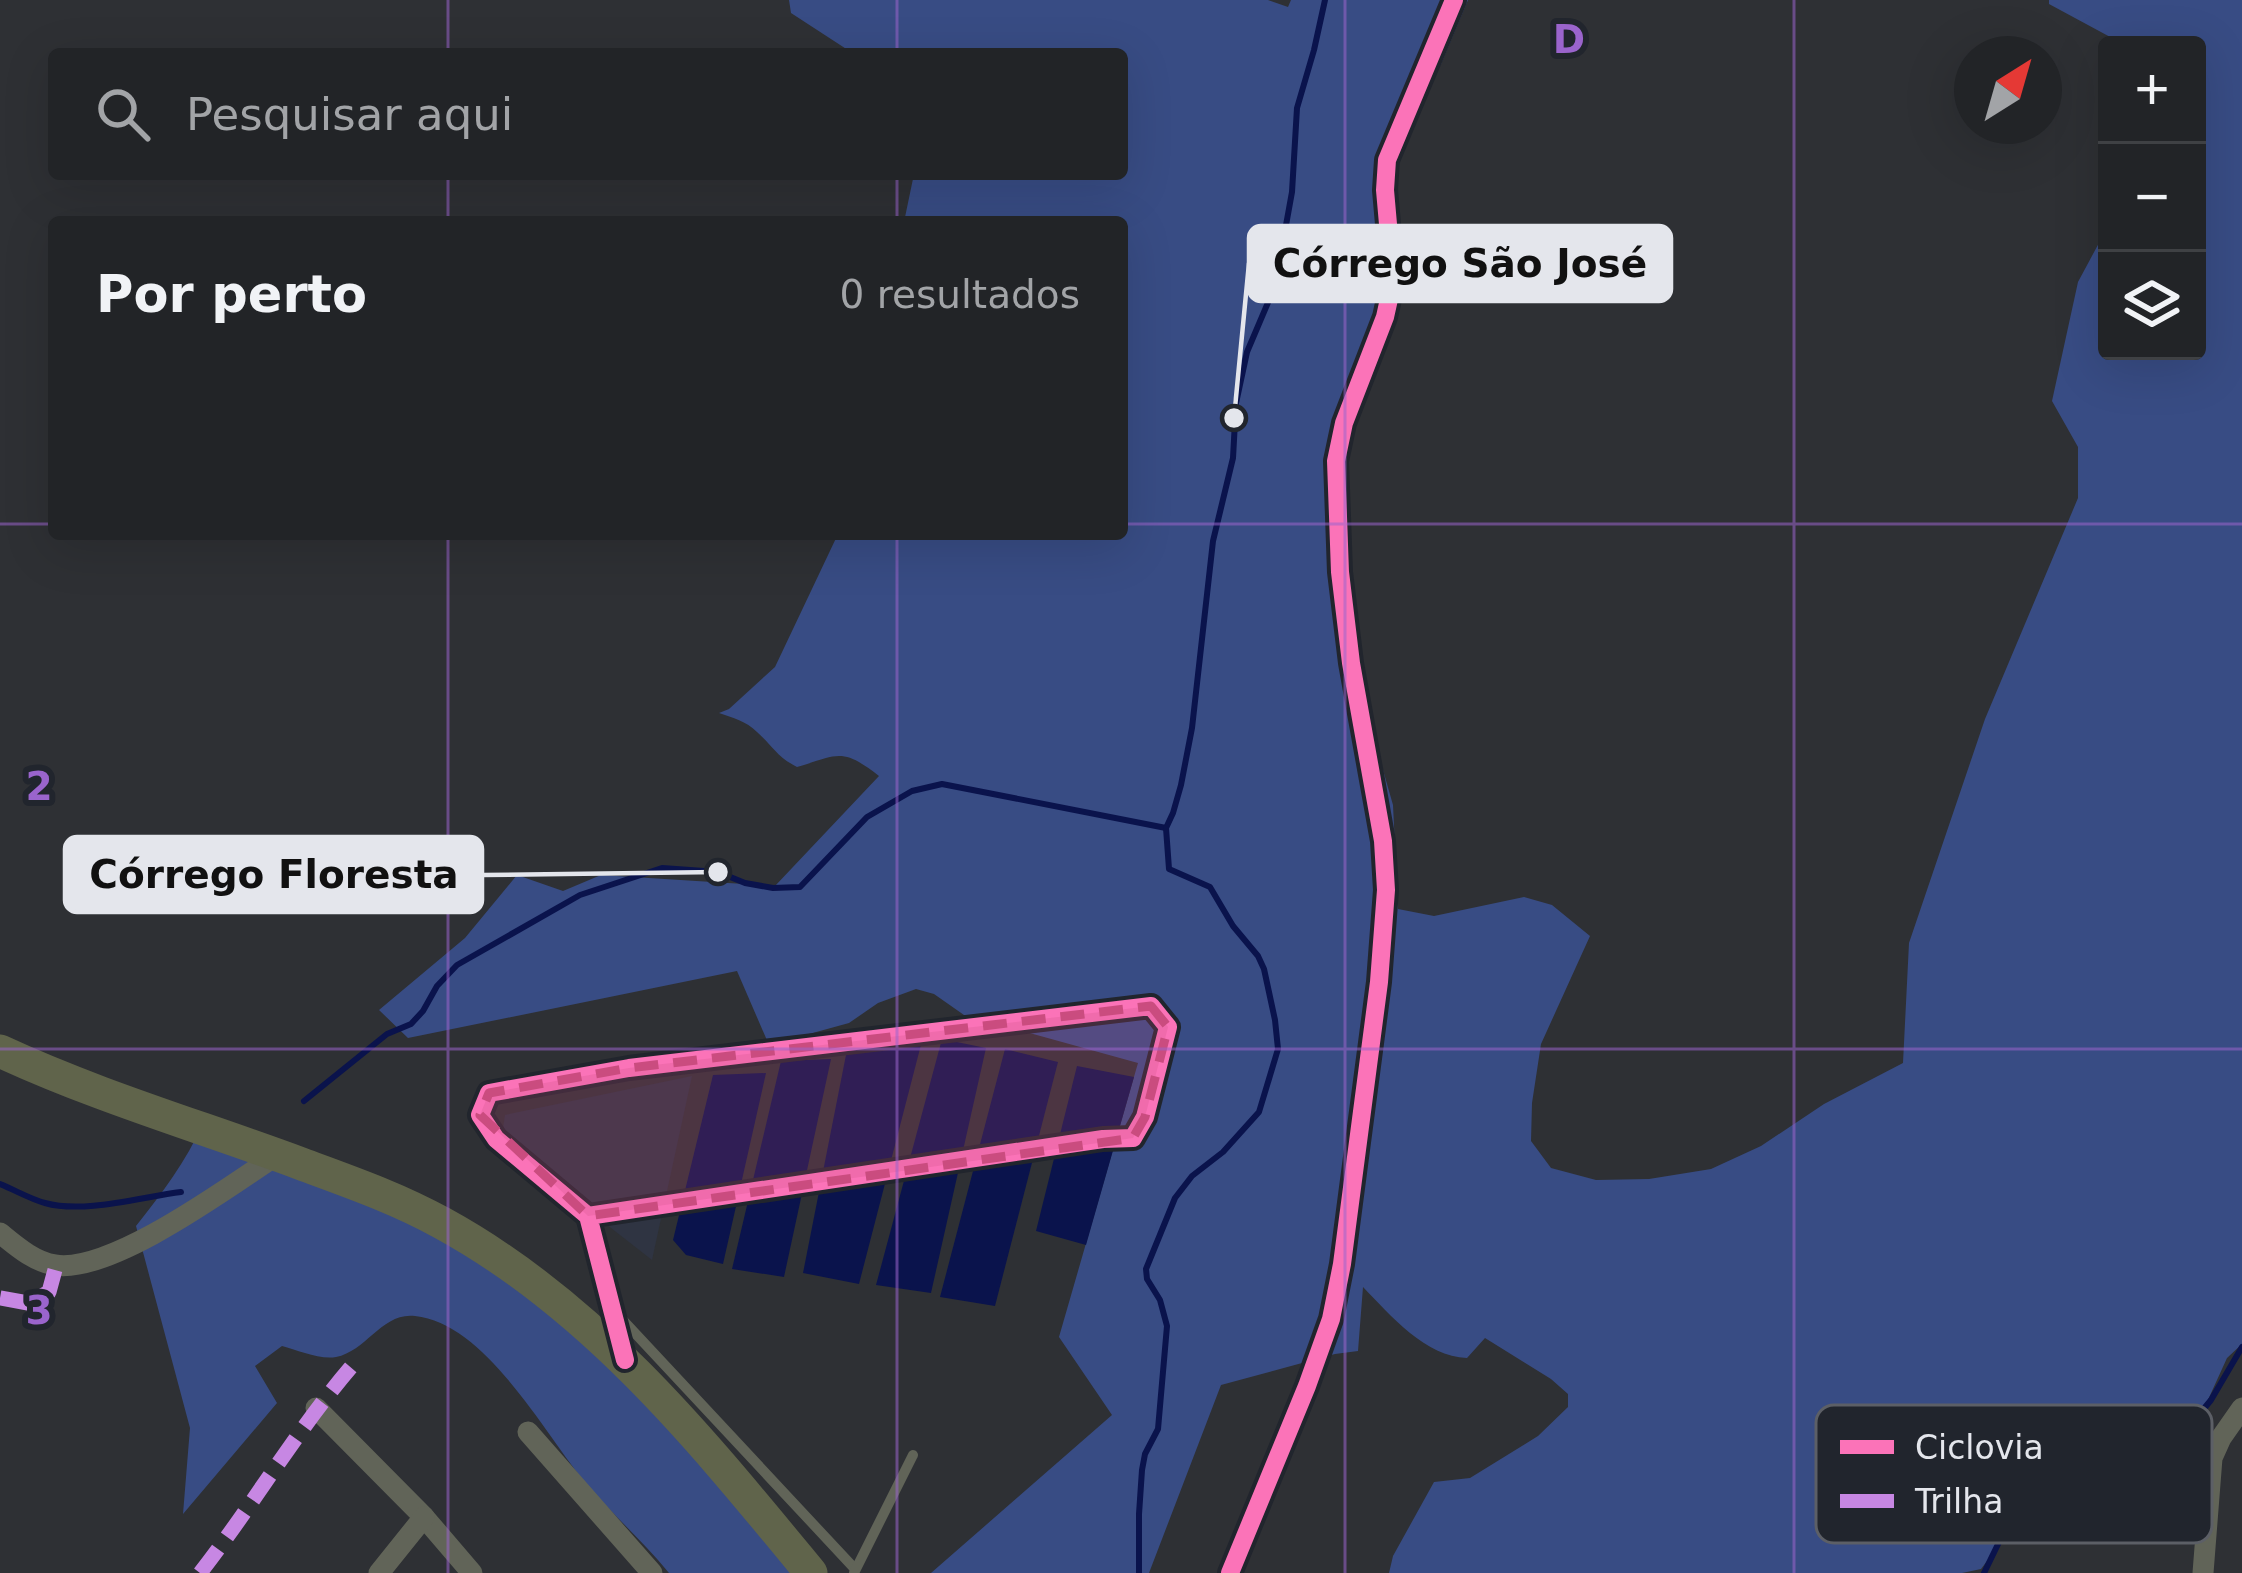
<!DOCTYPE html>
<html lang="pt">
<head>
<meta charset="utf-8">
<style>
	body { margin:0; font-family:"DejaVu Sans",sans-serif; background:#2e3033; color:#f1f3f6 }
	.controls { position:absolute; right:36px; top:36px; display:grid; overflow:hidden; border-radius:12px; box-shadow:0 12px 48px #0002 }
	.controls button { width:108px; height:108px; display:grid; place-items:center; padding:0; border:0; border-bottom:3px solid #3f4144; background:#222427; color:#f1f3f6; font:60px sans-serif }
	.compass { position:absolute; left:1954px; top:36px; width:108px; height:108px; border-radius:50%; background:#222427; box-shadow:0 12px 48px #0002; rotate:37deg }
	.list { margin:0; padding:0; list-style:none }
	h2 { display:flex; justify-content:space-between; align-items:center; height:156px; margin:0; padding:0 48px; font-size:51px }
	h2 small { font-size:39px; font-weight:400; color:#a2a4a7 }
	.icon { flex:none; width:66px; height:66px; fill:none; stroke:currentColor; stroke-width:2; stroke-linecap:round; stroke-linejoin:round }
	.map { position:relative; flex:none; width:2242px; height:1573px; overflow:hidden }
	.search { position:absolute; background:#222427; box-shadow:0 12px 48px #0002; left:48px; top:48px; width:1080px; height:132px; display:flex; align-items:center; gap:30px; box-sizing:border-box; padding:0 42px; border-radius:12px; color:#a2a4a7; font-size:45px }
	.panel { position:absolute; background:#222427; box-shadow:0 12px 48px #0002; left:48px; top:216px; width:1080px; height:324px; border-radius:12px }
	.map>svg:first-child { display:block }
</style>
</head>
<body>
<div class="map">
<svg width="2242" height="1573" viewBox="0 0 2242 1573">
	<rect width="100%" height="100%" fill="#2e3034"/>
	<polygon fill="#2f3442" points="692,1076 652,1260 501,1142 505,1115"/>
	<g fill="#384c84">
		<path d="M789 0H1268L1288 7 1291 0H1468L1441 64 1403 129 1394 157 1400 279 1334 461 1348 647 1393 805 1398 909 1434 916 1524 897 1552 905 1590 936 1541 1044 1532 1103 1531 1141 1551 1168 1596 1180 1649 1179 1711 1169 1761 1146 1824 1104 1903 1063 1909 943 1985 719 2078 498V447L2052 401 2078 282 2107 228V351H2197V45H2125L2049 4V0H2242V1344L2227 1358 2202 1413 2026 1510 1981 1569 1962 1573H1389L1393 1556 1434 1482 1470 1478 1538 1436 1568 1407V1394L1551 1379 1485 1338 1467 1358C1426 1357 1390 1315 1363 1287L1358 1351 1335 1354 1221 1385 1149 1573H931L1112 1415 1059 1337 1138 1063 964 1015 934 994 916 989 878 1003 849 1023 769 1045 737 971 408 1038 379 1010 465 938 517 875 563 891 601 875 775 886 879 776C842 747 838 755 797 767 776 756 773 746 757 732 746 721 733 718 719 713L729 709 775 667 838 534H1122V222H904L914 174H1122V54H854L791 13Z"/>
		<path d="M203 1123 517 1275 657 1406 797 1573H669C644 1542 614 1516 588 1486 545 1435 486 1323 415 1316 382 1312 367 1351 336 1357 320 1360 297 1350 282 1346L255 1366 277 1403 183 1514 190 1428 136 1226C162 1193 186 1162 203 1123Z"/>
	</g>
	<g fill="#0a134c">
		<polygon points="898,1031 923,1037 859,1284 803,1273 846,1055"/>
		<polygon points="942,1039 986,1048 931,1293 876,1285"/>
		<polygon points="1005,1049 1058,1062 995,1306 940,1297"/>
		<polygon points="831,1059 784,1277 732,1269 781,1061"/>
		<polygon points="1077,1066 1134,1077 1086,1245 1036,1231"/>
		<polygon points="766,1073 723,1264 686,1255 673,1240 713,1075"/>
	</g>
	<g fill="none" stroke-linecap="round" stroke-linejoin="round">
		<g stroke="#0a134c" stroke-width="6">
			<polyline points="304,1101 387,1034 411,1024 423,1011 437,986 457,965 580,895 662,868 718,872 745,883 773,888 800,887 867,817 912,791 942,784 1166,828"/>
			<path d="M0 1184C15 1190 30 1199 45 1203 84 1214 141 1197 181 1192"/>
			<polyline points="1139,1573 1139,1514 1142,1470 1145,1454 1158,1429 1167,1326 1160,1300 1147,1279 1146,1269 1175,1198 1192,1176 1223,1152 1259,1112 1278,1049 1275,1020 1264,969 1258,956 1233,926 1210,887 1169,869 1166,828 1173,813 1181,785 1192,728 1213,541 1233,458 1236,403 1247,352 1275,286 1292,192 1297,108 1314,50 1325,0"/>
			<polyline points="1984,1573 2001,1538 2021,1519 2193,1422 2211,1400 2242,1347"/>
		</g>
		<g stroke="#616458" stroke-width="10">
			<polyline points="619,1316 855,1569"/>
			<polyline points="854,1573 913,1455"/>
		</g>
		<g stroke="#616458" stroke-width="21">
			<polyline points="588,1216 1103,1139 1133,1138 1145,1117 1168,1027 1151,1006 629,1068 489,1093 480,1115 496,1139 588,1216 625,1360"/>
			<path d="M0 1233C16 1246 34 1262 55 1265 111 1274 230 1186 277 1155"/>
			<polyline points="316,1408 424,1517 472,1573"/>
			<polyline points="528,1432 652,1573"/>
			<polyline points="379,1573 424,1517"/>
			<polyline points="2203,1573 2212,1458 2221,1438 2242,1408"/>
		</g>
		<polyline stroke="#616458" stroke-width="24" points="1230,1573 1307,1386 1331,1319 1342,1264 1379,982 1386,890 1383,841 1351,663 1340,572 1336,461 1344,423 1385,317 1393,281 1385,190 1387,160 1454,0"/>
		<path stroke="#60644b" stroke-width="33" d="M0 1051C97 1096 199 1126 299 1163 348 1181 397 1198 442 1223 594 1306 703 1442 811 1573"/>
		<g stroke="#c787e3" stroke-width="15" stroke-dasharray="30 15" stroke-linecap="butt">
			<polyline points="0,1298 28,1303 49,1292 56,1266"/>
			<path d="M200 1573C253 1505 296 1431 352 1366"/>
		</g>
		<defs>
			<g id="cycleway">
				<polyline points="588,1216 1103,1139 1133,1138 1145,1117 1168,1027 1151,1006 629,1068 489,1093 480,1115 496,1139 588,1216 625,1360"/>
				<polyline points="1230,1573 1307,1386 1331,1319 1342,1264 1379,982 1386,890 1383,841 1351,663 1340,572 1336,461 1344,423 1385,317 1393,281 1385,190 1387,160 1454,0"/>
			</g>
		</defs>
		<use href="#cycleway" stroke="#21252d" stroke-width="26"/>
		<use href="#cycleway" stroke="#fb73b8" stroke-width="18"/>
	</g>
	<path fill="#ca4c7f" fill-opacity="0.2" stroke="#ca4c7f" stroke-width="9" stroke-dasharray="24 15" stroke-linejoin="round" d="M1151 1006 1168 1027 1145 1117 1133 1138 588 1216 480 1115 489 1093 629 1068Z"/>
	<path fill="none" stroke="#9a64cc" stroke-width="3" stroke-opacity="0.55" d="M448 0V54M897 0V54M1345 0V1573M1794 0V1573M448 174V222M897 174V222M0 524H54M1122 524H2242M448 534V1573M897 534V1573M0 1049H2242"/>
	<rect x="1816" y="1405" width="396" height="138" rx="18" fill="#21252d" stroke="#5c5f66" stroke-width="3"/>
	<rect x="1840" y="1440" width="54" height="14" fill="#fb73b8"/>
	<rect x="1840" y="1494" width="54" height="14" fill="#c787e3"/>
	<g font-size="33" fill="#e4e6ec">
		<text x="1915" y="1459">Ciclovia</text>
		<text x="1915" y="1513">Trilha</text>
	</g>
	<g font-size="39" text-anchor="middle" font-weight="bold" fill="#9a64cc" stroke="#21252d" stroke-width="12" stroke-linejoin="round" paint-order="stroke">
		<text x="1569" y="53">D</text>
		<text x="39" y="800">2</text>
		<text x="39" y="1324">3</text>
	</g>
	<path fill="none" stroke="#e4e6ec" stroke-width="4.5" d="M1234 418L1249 263M718 872L482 875"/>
	<g fill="#e4e6ec" stroke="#21252d" stroke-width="4.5">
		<circle cx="1234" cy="418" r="12"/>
		<circle cx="718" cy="872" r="12"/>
	</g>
	<g fill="#e4e6ec" stroke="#e4e6ec" stroke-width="4.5">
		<rect x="1249" y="226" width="422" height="75" rx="12"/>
		<rect x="65" y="837" width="417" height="75" rx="12"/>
	</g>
	<g font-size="39" text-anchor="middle" font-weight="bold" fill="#111">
		<text x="1460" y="277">Córrego São José</text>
		<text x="274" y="888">Córrego Floresta</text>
	</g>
</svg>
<div class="controls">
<button>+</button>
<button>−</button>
<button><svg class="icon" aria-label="layers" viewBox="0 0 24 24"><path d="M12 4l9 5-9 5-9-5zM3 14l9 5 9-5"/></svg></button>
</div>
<svg class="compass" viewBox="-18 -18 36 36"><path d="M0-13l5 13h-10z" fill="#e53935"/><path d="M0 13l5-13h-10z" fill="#a2a4a7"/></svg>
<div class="search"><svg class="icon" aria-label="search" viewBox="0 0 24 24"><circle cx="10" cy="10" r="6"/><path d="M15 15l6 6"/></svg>Pesquisar aqui</div>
<section class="panel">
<h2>Por perto<small>0 resultados</small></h2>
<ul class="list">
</ul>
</section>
</div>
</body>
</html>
